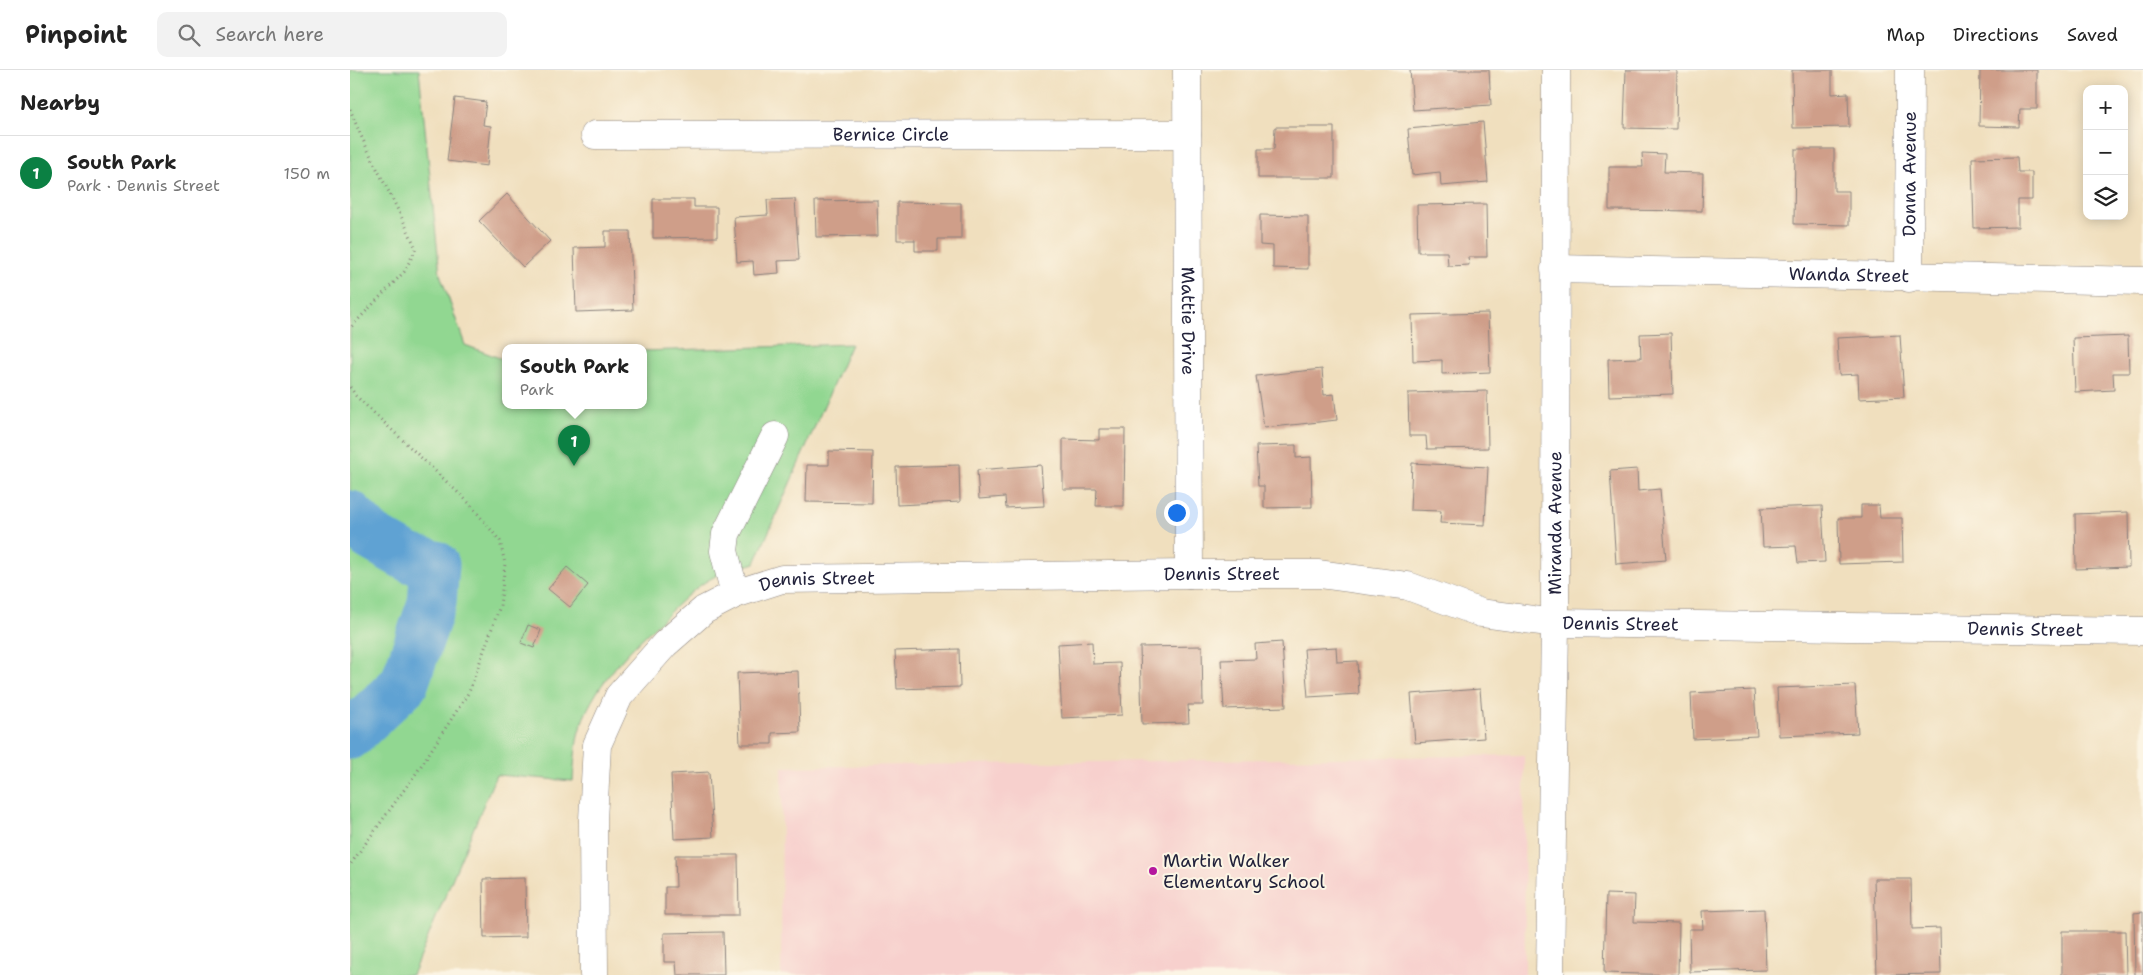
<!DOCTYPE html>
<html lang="en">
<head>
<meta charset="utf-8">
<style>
	body { margin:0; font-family:"Shantell Sans",sans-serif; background:#f2f2f2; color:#222 }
	.controls { position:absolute; right:15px; top:15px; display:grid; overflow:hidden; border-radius:10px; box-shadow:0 2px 12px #0003 }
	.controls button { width:45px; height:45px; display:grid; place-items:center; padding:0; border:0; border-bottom:1px solid #e0e0e0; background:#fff; color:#222; font:25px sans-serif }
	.you { position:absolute; left:826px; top:442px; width:18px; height:18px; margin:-12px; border:4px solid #fff; border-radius:50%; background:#1a73e8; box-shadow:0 0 0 8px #1a73e833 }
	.badge { display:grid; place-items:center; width:32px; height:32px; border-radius:50%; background:#0b8043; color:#fff; font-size:16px; font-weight:700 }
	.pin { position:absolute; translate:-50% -41px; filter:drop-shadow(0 1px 2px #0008) }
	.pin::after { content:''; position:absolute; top:26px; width:18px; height:15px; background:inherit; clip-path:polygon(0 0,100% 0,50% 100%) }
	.popup { position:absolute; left:152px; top:274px; width:145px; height:65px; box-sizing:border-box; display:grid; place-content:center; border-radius:10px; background:#fff; filter:drop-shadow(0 1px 4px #0005); font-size:16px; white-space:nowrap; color:#767676 }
	.popup b { font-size:19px; color:#222 }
	.popup::after { content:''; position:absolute; left:50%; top:100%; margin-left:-10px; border:10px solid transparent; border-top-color:#fff }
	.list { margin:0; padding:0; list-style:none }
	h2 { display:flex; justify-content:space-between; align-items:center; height:65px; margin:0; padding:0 20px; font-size:21px }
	h2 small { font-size:16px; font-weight:400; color:#767676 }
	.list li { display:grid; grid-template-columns:32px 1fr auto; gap:15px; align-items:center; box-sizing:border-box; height:75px; padding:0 20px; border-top:1px solid #e0e0e0 }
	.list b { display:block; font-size:19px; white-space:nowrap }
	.list p { margin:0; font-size:16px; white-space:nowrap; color:#767676 }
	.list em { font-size:16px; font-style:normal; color:#767676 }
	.icon { flex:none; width:28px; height:28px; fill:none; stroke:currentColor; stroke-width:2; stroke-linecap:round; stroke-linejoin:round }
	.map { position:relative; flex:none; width:1793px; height:905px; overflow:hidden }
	header { display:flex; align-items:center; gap:30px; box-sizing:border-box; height:70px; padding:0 25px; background:#fff; border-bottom:1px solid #e0e0e0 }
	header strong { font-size:24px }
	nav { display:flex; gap:28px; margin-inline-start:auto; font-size:18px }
	.search { width:350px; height:45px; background:#f2f2f2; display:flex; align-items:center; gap:12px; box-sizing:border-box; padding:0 18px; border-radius:10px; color:#767676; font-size:19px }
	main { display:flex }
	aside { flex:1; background:#fff }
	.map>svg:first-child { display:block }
</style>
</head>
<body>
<header>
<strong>Pinpoint</strong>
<div class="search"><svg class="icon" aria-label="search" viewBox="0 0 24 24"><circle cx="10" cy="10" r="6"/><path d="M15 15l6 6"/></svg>Search here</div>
<nav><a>Map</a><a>Directions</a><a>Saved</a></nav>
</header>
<main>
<aside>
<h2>Nearby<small></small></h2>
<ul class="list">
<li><span class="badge">1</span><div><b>South Park</b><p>Park · Dennis Street</p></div><em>150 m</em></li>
</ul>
</aside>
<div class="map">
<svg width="1793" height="905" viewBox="0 0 1793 905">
	<rect width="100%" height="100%" fill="#fcf5e5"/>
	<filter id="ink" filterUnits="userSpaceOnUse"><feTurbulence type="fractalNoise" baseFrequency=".02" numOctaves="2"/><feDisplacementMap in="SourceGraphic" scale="10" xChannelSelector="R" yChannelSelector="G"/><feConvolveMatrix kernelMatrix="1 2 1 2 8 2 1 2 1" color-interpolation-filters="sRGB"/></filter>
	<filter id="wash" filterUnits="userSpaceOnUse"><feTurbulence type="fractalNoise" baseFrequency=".0096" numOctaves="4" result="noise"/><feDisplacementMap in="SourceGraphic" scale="20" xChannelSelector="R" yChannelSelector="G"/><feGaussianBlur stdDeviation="1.12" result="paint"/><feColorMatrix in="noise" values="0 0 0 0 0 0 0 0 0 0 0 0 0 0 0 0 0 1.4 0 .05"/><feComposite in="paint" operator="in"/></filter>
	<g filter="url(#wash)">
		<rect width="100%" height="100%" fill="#f0dfbe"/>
		<polygon fill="#f7d0cd" points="1174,685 1175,905 431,905 432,697"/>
		<path fill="#91d791" stroke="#5a7c66" d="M0 0H69L90 204 115 275 155 290V335H293V281L501 274 405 493C391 498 375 501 362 508 345 517 328 534 315 547 280 579 240 618 228 665 225 680 224 696 223 711L146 705 62 905H0Z"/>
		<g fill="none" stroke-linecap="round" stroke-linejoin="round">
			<polyline stroke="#5ea2d3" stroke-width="49" points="0,445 20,466 59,488 85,495 82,533 54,614 0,665"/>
		</g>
		<g id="blocks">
			<g fill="#cf9e89">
				<polygon points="1060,0 1139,0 1141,35 1063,40"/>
				<polygon points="1276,0 1327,0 1326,59 1274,58"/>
				<polygon points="1442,0 1482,0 1482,24 1498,23 1499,57 1443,58"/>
				<polygon points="1630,0 1687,0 1687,39 1670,39 1669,57 1629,56"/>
				<polygon points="105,28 136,32 133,55 141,56 137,96 97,91"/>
				<polygon points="1133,52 1138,112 1091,116 1090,102 1062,105 1058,59"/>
				<polygon points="925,57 984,57 984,108 908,108 908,79 924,79"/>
				<polygon points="1445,79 1484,79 1484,121 1499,121 1499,155 1444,154"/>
				<polygon points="1292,83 1315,84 1314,102 1353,103 1352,141 1259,140 1259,97 1293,97"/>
				<polygon points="1667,87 1668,102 1682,102 1682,130 1668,130 1668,157 1624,158 1622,88"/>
				<polygon points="157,124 200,171 173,197 129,151"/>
				<polygon points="303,129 344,129 344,137 367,137 367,167 303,168"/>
				<polygon points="445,129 449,190 428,191 429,203 404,205 403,191 387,192 384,147 418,145 417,130"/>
				<polygon points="527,130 528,166 466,167 465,131"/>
				<polygon points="547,132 611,133 611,169 588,169 588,181 565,181 565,170 547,170"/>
				<polygon points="1136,134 1137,187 1118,187 1119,195 1098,196 1097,182 1068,182 1067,135"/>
				<polygon points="910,145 958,146 958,199 923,198 923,176 910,175"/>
				<polygon points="255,161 280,161 283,240 226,242 224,178 255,177"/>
				<polygon points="1138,243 1140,302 1092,304 1092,290 1063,291 1062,245"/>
				<polygon points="1321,263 1323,324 1259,326 1258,289 1291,288 1290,264"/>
				<polygon points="1550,265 1554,327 1509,329 1508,304 1489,305 1487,268"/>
				<polygon points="1778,266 1779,303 1763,303 1764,320 1725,322 1723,268"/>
				<polygon points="972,299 974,325 984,324 987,350 914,358 906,306"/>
				<polygon points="1137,321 1138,378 1077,379 1076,366 1059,366 1058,323"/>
				<polygon points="749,359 775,359 774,436 746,436 747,419 713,419 713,369 749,370"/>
				<polygon points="946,375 946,388 961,387 962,437 914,438 914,416 908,416 906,376"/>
				<polygon points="479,381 523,382 522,433 456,432 457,395 479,395"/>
				<polygon points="1062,393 1138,397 1135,455 1090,453 1091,441 1060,440"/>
				<polygon points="609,395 610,432 547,435 546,397"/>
				<polygon points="691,395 694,436 656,438 655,427 629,429 627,400"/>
				<polygon points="1287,399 1288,421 1310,419 1316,490 1266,494 1260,401"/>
				<polygon points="1511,435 1529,435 1530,448 1552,448 1553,492 1489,494 1488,448 1511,448"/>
				<polygon points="1472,436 1475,492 1448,493 1446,476 1413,477 1411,438"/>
				<polygon points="1778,442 1779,497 1726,499 1725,444"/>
				<polygon points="217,497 238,515 220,537 198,519"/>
				<polygon points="178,555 191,560 184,578 171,573"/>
				<polygon points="742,572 743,594 770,593 772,645 712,648 708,574"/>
				<polygon points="932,572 936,637 874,639 871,590 906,589 905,574"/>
				<polygon points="852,576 853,635 838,635 839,653 792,654 790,577"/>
				<polygon points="986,577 987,592 1007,591 1009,624 958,627 954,579"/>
				<polygon points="609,579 610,617 547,619 545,581"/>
				<polygon points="448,601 450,662 422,663 422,674 390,674 387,603"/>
				<polygon points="1505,615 1508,663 1429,666 1427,618"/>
				<polygon points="1130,619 1134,668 1065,673 1061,624"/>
				<polygon points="1404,620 1407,666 1343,669 1341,623"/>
				<polygon points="359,702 363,767 324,769 321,704"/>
				<polygon points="325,785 388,785 389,845 315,845 315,817 326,817"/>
				<polygon points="175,808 176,867 134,868 133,809"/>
				<polygon points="1524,809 1561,809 1562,859 1590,858 1591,904 1527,905"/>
				<polygon points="1256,824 1285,825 1284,852 1329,853 1328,905 1254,903"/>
				<polygon points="1414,839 1416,900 1340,902 1339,859 1353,859 1352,841"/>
				<polygon points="1793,842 1793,905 1785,905 1784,843"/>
				<polygon points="1712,861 1775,861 1776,905 1712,905"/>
				<polygon points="373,862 374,905 327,905 326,892 314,892 314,863"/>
			</g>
		</g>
	</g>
	<g filter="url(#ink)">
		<use href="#blocks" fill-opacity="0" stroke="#89807c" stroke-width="1"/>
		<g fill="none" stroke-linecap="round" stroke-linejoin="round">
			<defs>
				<g id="minor">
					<path id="s1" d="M837 0 839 504"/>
					<path id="s2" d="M245 65 837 64"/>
					<path id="s3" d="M1205 199 1793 211"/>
					<path id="s4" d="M1559 208 1560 0"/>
					<polyline points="385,524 374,481 376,464 425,366"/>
					<path id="s5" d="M244 905 243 750 247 675 269 626 315 574 354 540 385 524 432 509 839 504H969L1058 516 1131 543 1205 553 1793 561"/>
					<path id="s6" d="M1200 905 1205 553 1206 0"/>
				</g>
			</defs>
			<use href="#minor" stroke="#89807c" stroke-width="29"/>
			<g stroke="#89807c" stroke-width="3" stroke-dasharray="1 4" stroke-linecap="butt">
				<path d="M0 39C18 87 46 131 66 179L54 202 0 258"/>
				<polyline points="0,317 6,326 119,433 150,471 155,494 150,536 119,622 67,702 0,795"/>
			</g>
			<use href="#minor" stroke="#fff" stroke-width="28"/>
		</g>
	</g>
	<circle fill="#b5179e" stroke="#fcf5e5" stroke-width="2" cx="803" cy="801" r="5"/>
	<g text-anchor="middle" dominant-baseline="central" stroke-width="4" stroke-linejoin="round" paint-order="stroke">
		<g font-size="18" fill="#22223b" stroke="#fcf5e5">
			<text stroke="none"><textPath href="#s2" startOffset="296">Bernice Circle</textPath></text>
			<text stroke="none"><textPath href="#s4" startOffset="104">Donna Avenue</textPath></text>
			<text stroke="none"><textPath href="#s3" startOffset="294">Wanda Street</textPath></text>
			<text stroke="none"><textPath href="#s1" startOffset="251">Mattie Drive</textPath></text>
			<text stroke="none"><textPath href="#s6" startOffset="452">Miranda Avenue</textPath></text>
			<text stroke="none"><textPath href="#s5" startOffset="929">Dennis Street</textPath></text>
			<text stroke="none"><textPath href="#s5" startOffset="524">Dennis Street</textPath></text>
			<text stroke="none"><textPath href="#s5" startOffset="1334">Dennis Street</textPath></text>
			<text stroke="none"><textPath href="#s5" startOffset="1739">Dennis Street</textPath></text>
		</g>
		<g font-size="18" fill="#22223b" stroke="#fcf5e5" text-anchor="start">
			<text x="813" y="791">Martin Walker<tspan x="813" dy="21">Elementary School</tspan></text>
		</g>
	</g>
</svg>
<div class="controls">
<button>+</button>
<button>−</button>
<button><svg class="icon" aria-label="layers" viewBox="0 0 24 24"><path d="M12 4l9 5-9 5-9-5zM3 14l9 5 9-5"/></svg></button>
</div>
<div class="you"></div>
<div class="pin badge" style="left:224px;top:396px">1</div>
<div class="popup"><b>South Park</b>Park</div>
</div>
</main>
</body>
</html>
